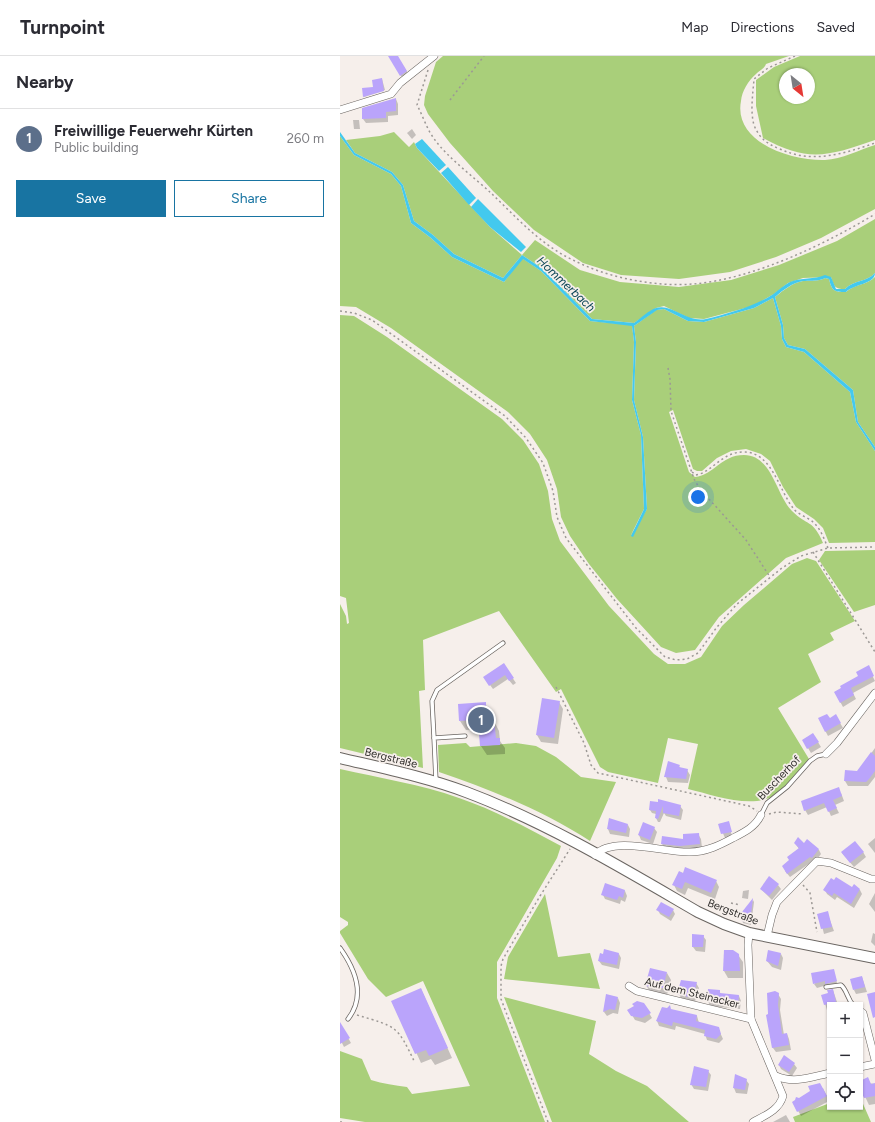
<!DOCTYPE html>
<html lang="en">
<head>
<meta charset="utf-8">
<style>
	body { margin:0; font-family:Figtree,sans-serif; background:#f7f7f7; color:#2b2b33 }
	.controls { position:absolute; right:12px; bottom:12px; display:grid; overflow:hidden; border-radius:0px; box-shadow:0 1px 3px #0004 }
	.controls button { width:36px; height:36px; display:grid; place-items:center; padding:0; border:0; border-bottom:1px solid #e1e1e2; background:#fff; color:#2b2b33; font:20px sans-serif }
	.compass { position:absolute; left:439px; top:12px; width:36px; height:36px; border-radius:50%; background:#fff; box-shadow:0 1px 3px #0004; rotate:150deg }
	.you { position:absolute; left:358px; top:441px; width:14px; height:14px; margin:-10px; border:3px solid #fff; border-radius:50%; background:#1a73e8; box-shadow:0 0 0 6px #1a73e833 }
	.badge { display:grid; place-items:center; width:26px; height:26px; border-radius:50%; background:#1874a2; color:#fff; font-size:13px; font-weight:700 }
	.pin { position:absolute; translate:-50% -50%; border:2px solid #fff; box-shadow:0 1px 4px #0006 }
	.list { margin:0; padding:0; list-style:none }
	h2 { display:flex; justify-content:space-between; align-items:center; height:52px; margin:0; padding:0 16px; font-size:17px }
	h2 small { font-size:13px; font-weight:400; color:#7c7c81 }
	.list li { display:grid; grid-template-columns:26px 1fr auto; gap:12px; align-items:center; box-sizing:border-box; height:60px; padding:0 16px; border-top:1px solid #e1e1e2 }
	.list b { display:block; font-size:15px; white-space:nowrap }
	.list p { margin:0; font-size:13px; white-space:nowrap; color:#7c7c81 }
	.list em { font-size:13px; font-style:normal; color:#7c7c81 }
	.actions { display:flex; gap:8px; padding:12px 16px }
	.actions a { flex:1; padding:9px 0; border:1px solid #1874a2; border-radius:0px; text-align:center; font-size:14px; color:#1874a2 }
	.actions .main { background:#1874a2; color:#fff }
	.icon { flex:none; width:22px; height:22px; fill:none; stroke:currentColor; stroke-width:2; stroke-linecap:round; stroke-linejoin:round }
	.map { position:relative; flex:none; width:535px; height:1066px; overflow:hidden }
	header { display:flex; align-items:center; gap:24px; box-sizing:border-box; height:56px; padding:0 20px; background:#fff; border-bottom:1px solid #e1e1e2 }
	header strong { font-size:19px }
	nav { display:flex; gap:22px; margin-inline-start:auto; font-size:14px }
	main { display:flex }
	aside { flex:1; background:#fff }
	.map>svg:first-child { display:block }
</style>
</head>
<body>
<header>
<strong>Turnpoint</strong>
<nav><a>Map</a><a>Directions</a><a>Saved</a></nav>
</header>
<main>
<aside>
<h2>Nearby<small></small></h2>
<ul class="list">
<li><span class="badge" style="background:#5c6f8a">1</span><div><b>Freiwillige Feuerwehr Kürten</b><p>Public building</p></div><em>260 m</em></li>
</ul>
<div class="actions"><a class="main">Save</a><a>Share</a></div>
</aside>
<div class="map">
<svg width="535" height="1066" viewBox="0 0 535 1066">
	<rect width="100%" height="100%" fill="#f6efeb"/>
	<g fill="#a9cf7a" fill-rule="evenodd">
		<path d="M103 0H449L426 8C424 13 420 14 416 18 408 25 402 35 401 45 393 87 452 105 485 104 502 103 519 94 535 89V153L481 182 436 201 390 216 339 223 281 219 243 207 194 174 153 135 110 87 88 58 84 49 85 40 96 6Z"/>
		<path d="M460 0H535V84C489 100 468 107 423 82L416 50V24L434 11ZM445 18H469V42H445Z"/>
		<path d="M54 76 69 91 74 86 77 92 150 171 182 199 195 184 240 214 280 226 339 231 391 224 439 209 497 185 535 163V217C527 226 514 224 505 233 495 233 494 231 491 221L463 222 448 227 434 238 413 250 364 263 349 262 324 250 316 252 294 267 252 263 203 213 182 199 163 222 114 198 93 179 74 165 63 129 52 116 15 97 6 84 40 80Z"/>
		<path d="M0 80 14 99 51 118 61 130 71 167 91 182 112 201 164 226 182 202 201 215 250 265 292 269 294 286 292 344 301 379 304 453 291 479 307 453 303 381 294 344 296 286 294 270 316 254 324 253 348 265 364 266 414 252 433 242 441 270 442 283 446 291 464 296 510 336 516 366 535 395V486L489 487 483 472 474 463 456 451 443 431 430 405 421 398 406 393 391 395 377 402 362 415H357L353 413 333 354 329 356 349 416 355 421C374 419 381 399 404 399 432 399 436 439 452 455 467 470 473 463 483 487L446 502 379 561 355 594 336 597 321 591 277 543 249 508 230 480 221 461 217 433 207 404 190 378 168 356 51 272 16 251 0 250Z"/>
		<path d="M535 221V391L518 366 513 334 465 293 448 289 444 282 443 269 435 241C444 234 452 227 463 225 472 224 477 226 485 222L489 223C492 235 494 236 506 236 514 228 528 229 535 221Z"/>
		<path d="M0 259 14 260 47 281 162 363 183 384 199 408 208 435 212 463 220 485 269 550 314 598 328 608H345L361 601 382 570 404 549 452 508 467 502 476 505 515 565 490 577 494 584 468 598 481 626 438 652 469 703C459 714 449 727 438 737 415 755 374 739 348 733L358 688 328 682 318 727 268 716 260 711 221 633 216 636 159 555 83 584 85 634 79 635 83 712 0 692V548L6 560 7 568 9 567 6 542 0 540Z"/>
		<polygon points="535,494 535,549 514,556 479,504 485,495"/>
		<path d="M126 687 130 691 176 687 196 690 216 701 241 721 276 726 250 785C204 755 152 734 99 716L98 689Z"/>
		<path d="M0 713C39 722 80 728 119 742 154 754 188 772 221 790L217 802 157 906V942L205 1066H25L0 1062V995L22 1003 31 1024C43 1028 55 1029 67 1031L72 1038 130 1030 83 925 46 941 28 923 0 877V875L8 869V866L0 861Z"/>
		<polygon points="205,838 218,901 250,897 260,933 164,923 168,901"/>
		<polygon points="164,941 256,965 249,998 276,1015 307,1030 349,1066 212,1066"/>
		<polygon points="520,1041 531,1066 455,1066 453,1061 490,1047 490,1051 520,1051"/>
	</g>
	<g fill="#43c9ee">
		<path d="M0 76 15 97 52 116 63 129 74 165 93 179 114 198 163 222 182 199 203 213 252 263 294 267C300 263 309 254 316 252 332 247 347 267 366 263 387 258 408 252 427 242 435 238 442 230 450 226 462 221 474 224 485 219L491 221 496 233H505C514 224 527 226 535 217 535 228 514 228 506 236 494 236 492 235 489 223L485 222C477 226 472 224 463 225 452 227 443 234 435 241L443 269 444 282 448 289 465 293 513 334 518 366 535 391V395L516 366 510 336 464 296 446 291 442 283 441 270 433 242 414 252 364 266 348 265 324 253 317 254 294 270 296 286 294 344 303 381 307 453 293 481 291 480 304 453 301 379 292 344 294 286 292 270 250 265 201 215 183 203 164 226 112 201 91 182 71 167 61 130 51 118 14 99 0 80Z"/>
		<polygon points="82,83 106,109 99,115 77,92 75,88"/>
		<polygon points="108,111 136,142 129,149 101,117"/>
		<polygon points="138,143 186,191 181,196 150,171 131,151"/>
	</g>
	<g fill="#0003">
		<polygon points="53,0 57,0 69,19 63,23 50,1"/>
		<polygon points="42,23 45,34 24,41 23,33 34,32"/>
		<polygon points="45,36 46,39 27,46 25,42"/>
		<polygon points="56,43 58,48 58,59 48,60 48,66 26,67 23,63"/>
		<polygon points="13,64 19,64 20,73 14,73"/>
		<polygon points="72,73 76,79 72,83 67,77"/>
		<polygon points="163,608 176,627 173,629 168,623 153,633 147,625"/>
		<polygon points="528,611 535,625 513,637 516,643 503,651 495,636 520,621"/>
		<polygon points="219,646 223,653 218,688 201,686 197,679"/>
		<polygon points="145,647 159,675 160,685 165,692 165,698 147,699 141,690 140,673 126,674 120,665"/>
		<polygon points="496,660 503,672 488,680 479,663 489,663"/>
		<polygon points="473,678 481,691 471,697 463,684"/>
		<polygon points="535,692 535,721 528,730 508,730 505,725 505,715 518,716"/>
		<polygon points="339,710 341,713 347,714 350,719 348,727 328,726 326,721"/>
		<polygon points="501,737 504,745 495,749 499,757 491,760 487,751 468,759 465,754"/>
		<polygon points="311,746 340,750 343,754 341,764 326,760 324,757 320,766 318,766 316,762 316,758 312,757 310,754"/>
		<polygon points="388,766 392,780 385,782 379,768"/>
		<polygon points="288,769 290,773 289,781 270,778 268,773"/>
		<polygon points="314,772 317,776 313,788 301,784 299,779"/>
		<polygon points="358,778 361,783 362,792 343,794 325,792 322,788 344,784"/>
		<polygon points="535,782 535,797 528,788"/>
		<polygon points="467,785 479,794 481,798 475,806 473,805 450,821 445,815 459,793 455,787 465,788"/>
		<polygon points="523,796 526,801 514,811 502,797"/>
		<polygon points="339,816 376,825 379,831 375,843 348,832 345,839 337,835 334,829"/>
		<polygon points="438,829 441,833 432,844 421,833"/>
		<polygon points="512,832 520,834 522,838 514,852 497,841 495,844 487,838 485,834"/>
		<polygon points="409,834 408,843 402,842 403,835"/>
		<polygon points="285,835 287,840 285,846 281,844 280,848 265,843 263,839"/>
		<polygon points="535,837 535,856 529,848"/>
		<polygon points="413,844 414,846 411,869 403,867 402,864"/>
		<polygon points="318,854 333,854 335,858 331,865 320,858"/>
		<polygon points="487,856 494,875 484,878 479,858"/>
		<polygon points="533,877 535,878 535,890 531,886"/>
		<polygon points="363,880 366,884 365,896 356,895 353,891"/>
		<polygon points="385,895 398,899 403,906 403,922 388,922 384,915"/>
		<polygon points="279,898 281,902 279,913 262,909 259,905"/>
		<polygon points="441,898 443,902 441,914 432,911 427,905"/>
		<polygon points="493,914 498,930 487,929 477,932 474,928"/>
		<polygon points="327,917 331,924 327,939 310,936 306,929"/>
		<polygon points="522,921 527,936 516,938 514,934"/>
		<polygon points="356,927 359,932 355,946 341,942 339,938"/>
		<polygon points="81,933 112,1002 95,1009 91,1003 81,1007 53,945"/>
		<polygon points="493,934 498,949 490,949 490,965 483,940 489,938"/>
		<polygon points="379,935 381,938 399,940 401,945 400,953 370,950 368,945"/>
		<polygon points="438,938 441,943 440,954 444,979 447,978 449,983 451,994 436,996 433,992 429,959"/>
		<polygon points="278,942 280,947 278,958 273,957 267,960 264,956 266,949"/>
		<polygon points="303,947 312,962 305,967 295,964 289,954"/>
		<polygon points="322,952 357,960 359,967 378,972 383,983 379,987 367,984 365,978 336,970 335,974 319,970 317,965"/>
		<polygon points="3,973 11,987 4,991 0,983 0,975"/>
		<polygon points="520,992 523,1002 520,1003"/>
		<polygon points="454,1008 457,1012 452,1020 441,1013 439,1009"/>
		<polygon points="368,1015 371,1019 368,1035 354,1033 351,1028"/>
		<polygon points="406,1024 409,1028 407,1038 396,1037 394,1032"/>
		<polygon points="520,1026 535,1028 535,1048 529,1049 520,1030"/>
		<polygon points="483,1032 489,1045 461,1060 453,1046"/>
		<polygon points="446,1059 450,1066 433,1066"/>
	</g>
	<g fill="#baa4fb">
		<polygon points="48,0 58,0 67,15 60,20"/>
		<polygon points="42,22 44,35 23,41 22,32 33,31 32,24"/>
		<polygon points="56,42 56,55 46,56 46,62 22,63 22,52"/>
		<polygon points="164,607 174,622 169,625 165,619 149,630 143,621"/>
		<polygon points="529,609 534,620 511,632 514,639 500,647 494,636 501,632 500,630 518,620 516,616"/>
		<polygon points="202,642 220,645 214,682 196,679"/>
		<polygon points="146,646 146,657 152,657 152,664 154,664 156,682 160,682 160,689 140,690 138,665 136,666 136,664 119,665 118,648"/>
		<polygon points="487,658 490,662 496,658 501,667 485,676 478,662"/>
		<polygon points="473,677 479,686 467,693 462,684"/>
		<polygon points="531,696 535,700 535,715 529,723 526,726 504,725 505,714 517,715"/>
		<polygon points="328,705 340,709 339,711 348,713 346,723 324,721"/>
		<polygon points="499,731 502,740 493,744 497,752 488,756 484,747 464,755 461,745"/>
		<polygon points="318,743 341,749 339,760 323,757 323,750 318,763 315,762 316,755 309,754 310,745 318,746"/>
		<polygon points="269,762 288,768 286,777 267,773"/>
		<polygon points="389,765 392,776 381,778 378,768"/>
		<polygon points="303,766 315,771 310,784 298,779"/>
		<polygon points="359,777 360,788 340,790 321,788 322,780 343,783 343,778"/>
		<polygon points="458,781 464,787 467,783 479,793 472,802 470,801 447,818 442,810 449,804 447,801 459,792 454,787"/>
		<polygon points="515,785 524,796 510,807 501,796"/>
		<polygon points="345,811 377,824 371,837 345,826 342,833 332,829 339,815 343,817"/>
		<polygon points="429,820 439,828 429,840 420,833"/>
		<polygon points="496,821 512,831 514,828 520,833 511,848 494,837 492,840 483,834 491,822 494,824"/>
		<polygon points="265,827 285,834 283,842 279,840 277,844 261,839"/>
		<polygon points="413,842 410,866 401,865 402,856"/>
		<polygon points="321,846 334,853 329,861 316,854"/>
		<polygon points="488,855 492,871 481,873 477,858"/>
		<polygon points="352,878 364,879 363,891 352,891"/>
		<polygon points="264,893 279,897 277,909 258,905 260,897 263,898"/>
		<polygon points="384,894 393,894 399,898 400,915 383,915"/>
		<polygon points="428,894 441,897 438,910 426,905"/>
		<polygon points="310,912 327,916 323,932 305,930"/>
		<polygon points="494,913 497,925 485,928 485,925 473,928 471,917"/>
		<polygon points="522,920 525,931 513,934 510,923"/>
		<polygon points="341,924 357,926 353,942 337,938"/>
		<polygon points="81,932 108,992 89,1000 86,994 75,998 51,945"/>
		<polygon points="368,933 380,934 380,937 399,939 398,949 367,945"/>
		<polygon points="493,933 496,946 484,949 481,939 488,937 487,934"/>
		<polygon points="435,935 439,937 438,949 442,978 447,977 449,989 432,992 426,959 428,958 427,937"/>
		<polygon points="535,936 535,961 533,962 527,938"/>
		<polygon points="266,938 278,941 275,954 270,953 263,956"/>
		<polygon points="297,945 304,947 311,957 302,962 291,960 287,954 294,950 292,948"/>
		<polygon points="330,949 331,953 357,959 356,965 379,971 381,978 376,983 364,980 365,974 333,966 332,970 316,965 322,951 327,952"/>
		<polygon points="0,966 10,982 0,988"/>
		<polygon points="444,999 455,1007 449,1016 438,1009"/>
		<polygon points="354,1010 369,1014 366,1031 350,1029"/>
		<polygon points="395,1018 407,1023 405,1034 393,1032"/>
		<polygon points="528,1021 531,1028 535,1027 535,1040 524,1042 520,1033 520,1025"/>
		<polygon points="480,1027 487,1040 457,1056 452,1046 455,1044 456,1041 459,1042 470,1035 468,1030"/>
	</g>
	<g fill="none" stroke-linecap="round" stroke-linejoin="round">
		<defs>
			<g id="service">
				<polyline points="94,682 92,645 97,634 163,587"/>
				<polyline points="96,725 94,682 125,680"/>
				<polyline points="421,759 427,747 447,731 470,705 477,700 486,698"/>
				<path d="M0 892C15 913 26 940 8 963"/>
				<path d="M486 931 501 929C507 934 507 942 513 949"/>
			</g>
			<g id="minor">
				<polyline points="0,54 51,38 60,27 94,0"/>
				<polyline points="486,698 497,687 535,637"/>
				<path d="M255 799C274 779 325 797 350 796 366 796 380 789 393 782 405 776 415 771 421 759"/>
				<path d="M409 877 408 889 411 963 443 1040C439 1054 426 1059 413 1066"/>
				<polyline points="427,880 432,859 437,846 477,805 491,807 531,823 535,823"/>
				<polyline points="289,930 297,935 411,963"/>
				<polyline points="520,955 523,957 535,1004"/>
				<polyline points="520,1011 535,1008"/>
				<path d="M436 1020C454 1028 471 1021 490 1017"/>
			</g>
			<path id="secondary" d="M0 702C42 712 86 721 126 736 206 766 284 813 358 856L384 868 409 877 535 902"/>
		</defs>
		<use href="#service" stroke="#6a6561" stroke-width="5"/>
		<use href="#minor" stroke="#6a6561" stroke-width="8"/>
		<use href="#secondary" stroke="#6a6561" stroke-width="12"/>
		<g stroke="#9c9895" stroke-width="1.5" stroke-dasharray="2 3" stroke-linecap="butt">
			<path d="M455 0 428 12 414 23C413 37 410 55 414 69 419 82 427 88 440 93 472 108 503 98 535 87"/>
			<path d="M88 14 77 49C83 60 87 74 95 84 108 102 135 122 152 138 177 162 201 189 233 204 268 222 315 231 353 228 413 223 484 189 535 158"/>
			<polyline points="110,44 144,0"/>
			<polyline points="0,255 14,257 32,264 165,360 186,382 203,407 213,435 217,461 226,482 296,572 325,601 336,604 347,603 358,597 377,571 397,548 442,512 461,500 488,492 535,491"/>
			<polyline points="328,312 330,323 331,355 354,423 360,433 406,484 430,521"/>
			<path d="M352 416 356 419C373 416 382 395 405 396 432 397 439 434 453 452 457 458 467 461 473 466 481 473 484 483 488 492"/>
			<polyline points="473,496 535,596"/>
			<polyline points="216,631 244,687 251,709 258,717 409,750 417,755"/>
			<polyline points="429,758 437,756 463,758"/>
			<polyline points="463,829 470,837 477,876"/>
			<polyline points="391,847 400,849"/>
			<path d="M17 959C57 971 57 969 75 1007"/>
			<polyline points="0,1066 3,1066"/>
			<polyline points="208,1066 161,943 161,910 163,903 200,840 230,793"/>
		</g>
		<use href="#service" stroke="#fff" stroke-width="3.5"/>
		<use href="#minor" stroke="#fff" stroke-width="7"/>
		<use href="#secondary" stroke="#fff" stroke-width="10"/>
	</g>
	<g text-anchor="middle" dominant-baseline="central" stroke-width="3.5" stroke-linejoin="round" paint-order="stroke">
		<g font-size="11" fill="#312f2d" stroke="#f6efeb">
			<text transform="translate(51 702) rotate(14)">Bergstraße</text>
			<text transform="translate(439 722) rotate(-46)">Buscherhof</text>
			<text transform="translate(393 856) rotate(21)">Bergstraße</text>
			<text transform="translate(352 937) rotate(14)">Auf dem Steinacker</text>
		</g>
		<g font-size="12" font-style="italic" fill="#0d4757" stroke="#f6efeb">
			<text transform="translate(226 228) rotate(43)">Hommerbach</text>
		</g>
	</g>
</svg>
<div class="controls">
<button>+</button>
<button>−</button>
<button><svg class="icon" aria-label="locate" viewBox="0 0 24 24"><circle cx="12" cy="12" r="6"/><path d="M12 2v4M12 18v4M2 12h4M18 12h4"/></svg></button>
</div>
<svg class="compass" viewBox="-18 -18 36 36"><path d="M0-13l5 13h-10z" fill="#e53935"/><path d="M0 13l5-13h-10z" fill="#7c7c81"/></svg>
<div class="you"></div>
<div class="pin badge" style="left:141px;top:664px;background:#5c6f8a">1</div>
</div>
</main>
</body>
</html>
